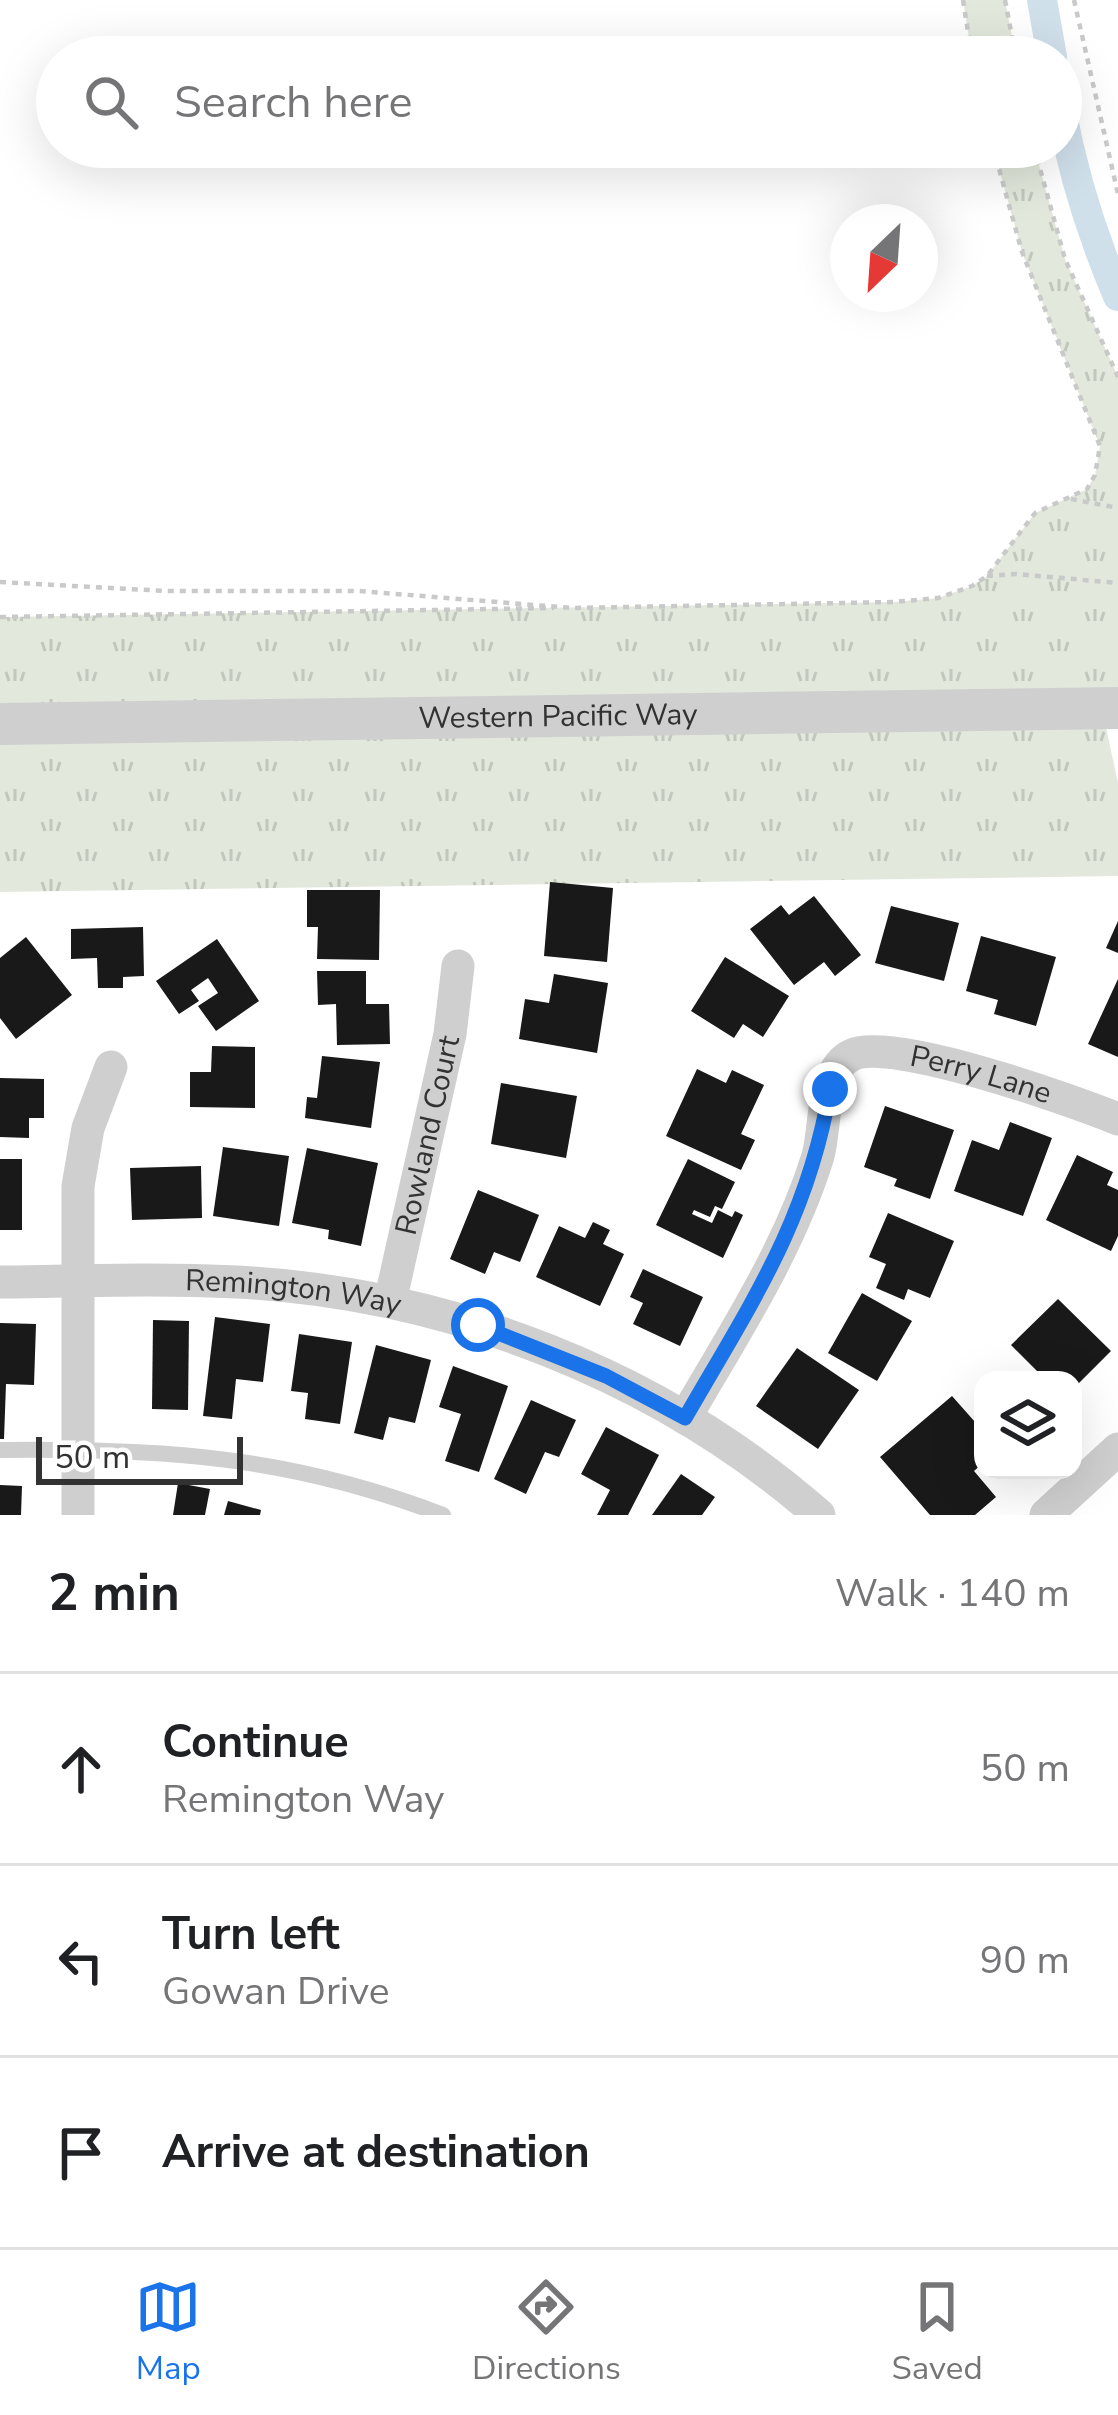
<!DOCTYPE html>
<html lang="en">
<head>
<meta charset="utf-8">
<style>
	body { margin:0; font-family:"Nunito Sans",sans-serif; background:#f2f2f2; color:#202124 }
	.controls { position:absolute; right:36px; bottom:36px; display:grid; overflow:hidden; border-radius:24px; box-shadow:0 12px 48px #0002 }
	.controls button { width:108px; height:108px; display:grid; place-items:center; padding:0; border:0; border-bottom:3px solid #e0e0e0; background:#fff; color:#202124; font:60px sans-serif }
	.compass { position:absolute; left:830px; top:204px; width:108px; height:108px; border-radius:50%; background:#fff; box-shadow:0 12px 48px #0002; rotate:205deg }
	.scale { position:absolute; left:36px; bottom:30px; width:207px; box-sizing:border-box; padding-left:12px; border:6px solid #323232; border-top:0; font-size:33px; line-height:42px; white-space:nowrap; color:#323232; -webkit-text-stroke:9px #fff; paint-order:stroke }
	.stop { position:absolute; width:36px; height:36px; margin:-27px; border:9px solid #1a73e8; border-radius:50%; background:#fff }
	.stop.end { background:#1a73e8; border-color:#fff; box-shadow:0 3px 12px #0008 }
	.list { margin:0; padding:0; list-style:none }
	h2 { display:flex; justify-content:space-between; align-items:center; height:156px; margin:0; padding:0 48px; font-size:51px }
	h2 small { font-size:39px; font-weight:400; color:#757577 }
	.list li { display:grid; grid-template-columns:78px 1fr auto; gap:36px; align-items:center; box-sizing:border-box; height:192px; padding:0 48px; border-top:3px solid #e0e0e0 }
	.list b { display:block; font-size:45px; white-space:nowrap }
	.list p { margin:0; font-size:39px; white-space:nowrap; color:#757577 }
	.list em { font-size:39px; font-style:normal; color:#757577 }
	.icon { flex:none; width:66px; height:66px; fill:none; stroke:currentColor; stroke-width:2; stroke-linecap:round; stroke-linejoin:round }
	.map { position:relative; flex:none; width:1118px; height:1515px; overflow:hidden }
	.search { position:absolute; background:#fff; box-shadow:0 12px 48px #0002; left:36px; right:36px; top:36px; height:132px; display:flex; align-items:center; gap:30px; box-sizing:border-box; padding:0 42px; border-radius:66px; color:#757577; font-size:45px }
	.sheet { height:732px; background:#fff }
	nav { display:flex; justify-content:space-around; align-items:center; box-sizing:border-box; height:168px; border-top:3px solid #e0e0e0; background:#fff; font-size:33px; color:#757577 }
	nav a { display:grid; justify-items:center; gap:6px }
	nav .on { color:#1a73e8 }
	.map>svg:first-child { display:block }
</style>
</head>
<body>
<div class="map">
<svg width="1118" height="1515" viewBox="0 0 1118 1515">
	<defs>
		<pattern id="grass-tufts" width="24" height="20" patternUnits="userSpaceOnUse" patternTransform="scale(3)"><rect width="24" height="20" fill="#e2e8dc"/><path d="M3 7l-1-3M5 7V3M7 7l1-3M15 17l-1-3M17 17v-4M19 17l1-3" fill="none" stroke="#c2c7bd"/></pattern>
	</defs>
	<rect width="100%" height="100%" fill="#fff"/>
	<g fill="url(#grass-tufts)">
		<polygon points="963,0 1005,0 1016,57 972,57"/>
		<polygon points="993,147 1034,147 1065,259 1118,377 1118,697 0,713 0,617 894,602 938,598 972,586 987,576 1035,513 1087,489 1095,475 1100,446 1022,252"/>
		<polygon points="1105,723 1118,783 1118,876 0,892 0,740"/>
	</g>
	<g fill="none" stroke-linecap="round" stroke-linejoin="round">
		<g stroke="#d0e0eb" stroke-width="30">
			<polyline points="1042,0 1052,57"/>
			<path d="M1061 109C1073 175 1092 235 1118 296"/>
		</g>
	</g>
	<g fill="#191919">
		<polygon points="550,882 613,888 607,962 544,956"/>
		<polygon points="307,890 380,890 379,960 317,959 318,927 307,927"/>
		<polygon points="814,896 861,955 835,976 824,962 794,985 750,929 781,905 789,915"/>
		<polygon points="891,906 959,923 944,981 875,963"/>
		<polygon points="1118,921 1118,953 1106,948"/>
		<polygon points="143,927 144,976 123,977 123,988 98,988 97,958 71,959 71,929"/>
		<polygon points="981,936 1056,957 1036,1026 994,1014 998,1000 966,991"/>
		<polygon points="26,937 72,995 16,1039 0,1018 0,958"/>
		<polygon points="217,939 259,1001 216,1031 198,1006 218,993 208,978 191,990 199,1001 179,1014 156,981"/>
		<polygon points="725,957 789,996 763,1037 743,1024 734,1038 691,1011"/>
		<polygon points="317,971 366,971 366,1004 389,1004 390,1044 337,1045 336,1004 318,1005"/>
		<polygon points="554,974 608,983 597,1053 519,1039 525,999 549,1003"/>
		<polygon points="1118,979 1118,1057 1088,1044"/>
		<polygon points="212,1046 255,1047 255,1108 190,1107 190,1072 211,1072"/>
		<polygon points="322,1056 380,1062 371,1128 305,1118 307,1097 317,1098"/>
		<polygon points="697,1069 726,1083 732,1070 764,1085 741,1134 755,1140 741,1170 666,1136"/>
		<polygon points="0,1078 44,1079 44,1118 29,1118 29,1138 0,1137"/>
		<polygon points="501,1083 577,1096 566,1158 491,1144"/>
		<polygon points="885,1106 954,1130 930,1199 894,1186 897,1179 864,1167"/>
		<polygon points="1010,1122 1052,1138 1023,1216 954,1191 972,1140 999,1150"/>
		<polygon points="223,1147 289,1156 279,1226 213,1216"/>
		<polygon points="307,1148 378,1163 361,1246 328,1239 329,1230 292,1223"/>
		<polygon points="1077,1155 1113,1172 1107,1185 1118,1190 1118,1236 1111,1251 1046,1220"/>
		<rect x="0" y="1159" width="22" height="71"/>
		<polygon points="688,1159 735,1182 722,1209 715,1206 710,1217 694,1210 692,1214 712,1223 718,1210 732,1217 735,1211 743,1215 723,1258 656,1225"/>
		<polygon points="201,1166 202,1218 132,1220 130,1168"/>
		<polygon points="478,1190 539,1215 520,1262 494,1252 485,1274 450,1259"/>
		<polygon points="888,1213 954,1241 930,1298 908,1289 904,1300 876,1288 886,1264 869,1257"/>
		<polygon points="593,1222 610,1230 603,1244 624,1254 600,1306 536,1277 559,1226 585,1238"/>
		<polygon points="643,1269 703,1297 680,1346 633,1324 643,1303 630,1297"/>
		<polygon points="862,1293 912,1321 877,1381 828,1353"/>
		<polygon points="1058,1299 1111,1351 1073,1389 1073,1380 1046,1380 1011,1345"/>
		<polygon points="215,1317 270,1324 263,1382 236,1379 232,1419 203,1416"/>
		<polygon points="153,1320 189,1321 188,1410 152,1409"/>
		<polygon points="0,1323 36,1324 34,1385 6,1384 4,1439 0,1439"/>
		<polygon points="299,1334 352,1342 340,1424 305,1419 308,1393 291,1391"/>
		<polygon points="376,1345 431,1360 415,1423 389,1417 383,1440 354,1433"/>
		<polygon points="797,1348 859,1390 818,1449 756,1406"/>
		<polygon points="453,1366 508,1386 479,1472 445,1461 461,1414 439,1407"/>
		<polygon points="952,1396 983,1431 983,1463 974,1471 996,1497 975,1515 930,1515 880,1457"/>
		<polygon points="531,1400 576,1420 559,1457 545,1452 526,1494 494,1479"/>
		<polygon points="606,1427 659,1455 628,1515 597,1515 610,1490 581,1474"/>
		<polygon points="681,1474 715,1497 702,1515 652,1515"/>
		<polygon points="178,1483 210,1489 205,1515 173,1515"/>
		<polygon points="0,1485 22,1486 21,1515 0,1515"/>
		<polygon points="228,1501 261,1510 260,1515 224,1515"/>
	</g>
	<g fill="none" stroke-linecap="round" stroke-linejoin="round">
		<g stroke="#c9c9c9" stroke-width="4.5" stroke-dasharray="6 6" stroke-linecap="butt">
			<polyline points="963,0 972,57"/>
			<polyline points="1005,0 1016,57"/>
			<polyline points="1074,0 1118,194"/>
			<polyline points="1034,147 1065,259 1118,377"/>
			<polyline points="1071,499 1118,508"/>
			<polyline points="987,576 1016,574 1118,583"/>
			<polyline points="0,582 166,591 359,591 572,608 894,602 938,598 972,586 987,576 1035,513 1087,489 1095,475 1100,446 1022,252 993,147"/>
			<polyline points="0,617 554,608"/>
		</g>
		<path stroke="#cfcfcf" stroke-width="16" d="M0 1450C161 1448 290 1456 443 1515"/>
		<g stroke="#cfcfcf" stroke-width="33">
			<path id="s1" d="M0 1282C79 1281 158 1278 237 1282 448 1293 660 1375 819 1515"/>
			<path id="s2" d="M390 1302 450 1034 458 966"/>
			<path id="s3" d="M685 1418C734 1333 789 1250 818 1156 826 1127 821 1069 852 1055 891 1036 1074 1101 1118 1119"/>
			<polyline points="78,1515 78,1186 88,1128 111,1067"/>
			<polyline points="1046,1515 1118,1449"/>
		</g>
		<path stroke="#cfcfcf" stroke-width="42" id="s4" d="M0 724 1118 708"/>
	</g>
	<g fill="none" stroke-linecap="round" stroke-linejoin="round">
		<path stroke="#1a73e8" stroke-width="15" d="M478 1325 606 1376 685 1418C750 1305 808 1221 830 1089"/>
	</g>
	<g text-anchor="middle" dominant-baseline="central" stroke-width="12" stroke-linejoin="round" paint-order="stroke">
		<g font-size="30" fill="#323232" stroke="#fff">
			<text stroke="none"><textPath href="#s4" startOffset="558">Western Pacific Way</textPath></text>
			<text stroke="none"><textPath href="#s3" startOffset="537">Perry Lane</textPath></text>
			<text stroke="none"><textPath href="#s2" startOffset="171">Rowland Court</textPath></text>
			<text stroke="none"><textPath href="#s1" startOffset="294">Remington Way</textPath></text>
		</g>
	</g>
</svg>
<div class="controls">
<button><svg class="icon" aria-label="layers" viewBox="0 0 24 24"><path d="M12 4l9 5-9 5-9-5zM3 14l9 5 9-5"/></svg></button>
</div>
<svg class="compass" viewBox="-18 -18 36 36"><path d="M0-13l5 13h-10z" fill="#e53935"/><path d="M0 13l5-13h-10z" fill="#757577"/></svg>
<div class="scale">50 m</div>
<div class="stop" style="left:478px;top:1325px"></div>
<div class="stop end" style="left:830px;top:1089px"></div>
<div class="search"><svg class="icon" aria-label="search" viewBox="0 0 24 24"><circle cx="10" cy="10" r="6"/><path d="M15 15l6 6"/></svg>Search here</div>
</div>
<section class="sheet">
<h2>2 min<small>Walk · 140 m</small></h2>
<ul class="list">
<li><svg class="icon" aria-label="ahead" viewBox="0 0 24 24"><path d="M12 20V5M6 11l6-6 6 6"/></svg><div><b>Continue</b><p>Remington Way</p></div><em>50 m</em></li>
<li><svg class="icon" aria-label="left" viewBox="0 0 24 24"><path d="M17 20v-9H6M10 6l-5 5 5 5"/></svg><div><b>Turn left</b><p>Gowan Drive</p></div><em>90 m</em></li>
<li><svg class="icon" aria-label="arrive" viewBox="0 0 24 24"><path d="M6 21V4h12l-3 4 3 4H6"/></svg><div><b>Arrive at destination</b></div></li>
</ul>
</section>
<nav>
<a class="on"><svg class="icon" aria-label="map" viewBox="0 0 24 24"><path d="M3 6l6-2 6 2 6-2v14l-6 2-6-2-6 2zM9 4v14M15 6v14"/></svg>Map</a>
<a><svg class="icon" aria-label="directions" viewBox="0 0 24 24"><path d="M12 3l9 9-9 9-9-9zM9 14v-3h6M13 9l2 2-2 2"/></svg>Directions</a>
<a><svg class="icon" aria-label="saved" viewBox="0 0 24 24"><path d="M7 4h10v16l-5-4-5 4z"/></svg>Saved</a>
</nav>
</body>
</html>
